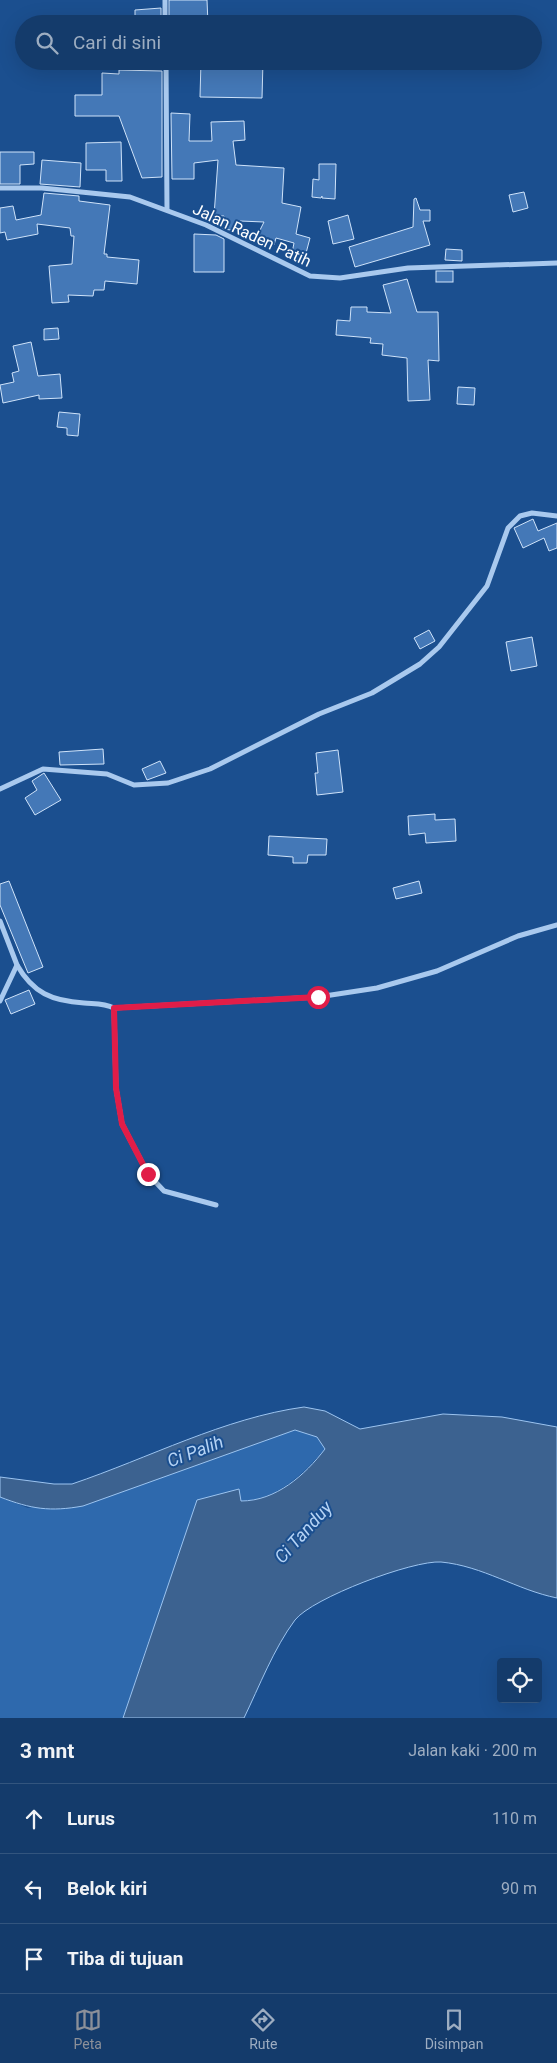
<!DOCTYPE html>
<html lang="id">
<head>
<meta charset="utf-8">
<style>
	body { margin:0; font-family:Roboto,sans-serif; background:#1d4271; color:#f1f3f6 }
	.controls { position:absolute; right:15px; bottom:15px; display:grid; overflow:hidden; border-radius:5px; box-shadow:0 5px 20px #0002 }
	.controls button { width:45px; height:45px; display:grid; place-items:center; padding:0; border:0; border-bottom:1px solid #33557e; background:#143b6b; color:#f1f3f6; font:25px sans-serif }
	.stop { position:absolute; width:15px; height:15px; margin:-11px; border:4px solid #e11d48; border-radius:50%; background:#fff }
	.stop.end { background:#e11d48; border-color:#fff; box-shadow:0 1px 5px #0008 }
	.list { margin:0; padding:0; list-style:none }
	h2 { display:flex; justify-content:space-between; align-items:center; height:65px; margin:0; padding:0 20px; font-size:21px }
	h2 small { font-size:16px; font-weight:400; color:#9dadc1 }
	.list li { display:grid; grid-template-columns:32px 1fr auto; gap:15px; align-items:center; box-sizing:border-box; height:70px; padding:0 20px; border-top:1px solid #33557e }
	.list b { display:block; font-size:19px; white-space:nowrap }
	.list em { font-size:16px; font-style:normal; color:#9dadc1 }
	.icon { flex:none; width:28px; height:28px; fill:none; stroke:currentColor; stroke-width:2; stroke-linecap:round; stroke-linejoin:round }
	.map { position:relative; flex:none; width:557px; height:1718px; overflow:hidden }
	.search { position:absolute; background:#143b6b; box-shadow:0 5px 20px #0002; left:15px; right:15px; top:15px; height:55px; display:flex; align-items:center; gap:12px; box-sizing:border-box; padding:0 18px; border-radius:28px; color:#9dadc1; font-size:19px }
	.sheet { height:275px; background:#143b6b }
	nav { display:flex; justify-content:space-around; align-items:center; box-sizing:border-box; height:70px; border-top:1px solid #33557e; background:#143b6b; font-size:14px; color:#9dadc1 }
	nav a { display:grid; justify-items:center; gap:2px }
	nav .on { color:#8c9099 }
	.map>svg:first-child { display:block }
</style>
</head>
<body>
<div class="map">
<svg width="557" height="1718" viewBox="0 0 557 1718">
	<rect width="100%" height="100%" fill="#1b4f8f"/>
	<path fill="#2e69ad" d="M295 1430 317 1437 325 1449C302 1475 277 1500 241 1501L238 1489 151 1634 123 1718H0V1497L28 1508 196 1465Z"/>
	<path fill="#3c6290" stroke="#9cc4f0" d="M304 1407 325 1411 360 1429 443 1414 502 1417 557 1427V1598C517 1590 483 1566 441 1562 413 1560 312 1598 295 1620 274 1648 259 1687 244 1718H123L197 1500 239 1489 241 1501C276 1501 305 1475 325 1449L317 1437 295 1430 83 1506C50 1512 31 1509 0 1497V1477L54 1484H72C149 1458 224 1418 304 1407Z"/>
	<g fill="#4478b7" stroke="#cfe3fa">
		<polygon points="169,0 207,0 208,24 169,24"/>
		<polygon points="161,8 161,24 135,24 135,10"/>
		<polygon points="201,61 263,61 262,98 200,97"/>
		<polygon points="119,70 162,71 162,177 142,178 119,116 75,116 75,95 102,95 102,73 119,74"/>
		<polygon points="171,113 190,114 189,141 212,141 211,122 244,121 245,140 233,141 236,165 284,168 282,203 301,207 296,234 310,238 305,257 292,253 294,243 276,238 274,245 255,240 264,222 240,221 239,231 223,229 224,216 214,216 218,160 194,163 194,179 172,179"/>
		<polygon points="121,142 122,181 106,181 106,170 86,170 86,143"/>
		<polygon points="0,152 34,152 34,164 20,165 20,184 0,184"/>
		<polygon points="42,160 81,163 80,187 40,184"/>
		<polygon points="319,164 336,164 335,199 322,198 322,196 321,198 312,197 313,179 319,180"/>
		<polygon points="524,192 528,208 513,212 509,195"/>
		<polygon points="44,193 79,196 79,201 110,205 104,254 107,254 107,257 139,260 137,284 105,281 104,290 94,290 93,296 68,295 69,302 52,303 49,266 72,264 74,236 71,236 70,228 37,224 38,234 7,240 5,232 0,233 0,208 13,206 16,220 41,215"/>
		<polygon points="416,198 420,210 430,210 430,221 423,221 430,245 355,267 349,247 413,227 414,199"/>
		<polygon points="348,215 354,239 333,244 328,221"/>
		<polygon points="194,234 216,235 224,239 224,272 194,272"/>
		<polygon points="446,249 462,250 462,261 445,260"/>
		<rect x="436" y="271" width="17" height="11"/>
		<polygon points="407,279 417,312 438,312 439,361 428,360 430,400 408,401 407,358 382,355 383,344 370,343 371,338 336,335 337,320 350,321 351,307 367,307 367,312 391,313 383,285"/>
		<polygon points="58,328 59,339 44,340 44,329"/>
		<polygon points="31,342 38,376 60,374 62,398 39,399 39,395 3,403 0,385 14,382 12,373 19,371 13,346"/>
		<polygon points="458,387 475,388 474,405 457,404"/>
		<polygon points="59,412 80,414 78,436 67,435 67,428 57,427"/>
		<polygon points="533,519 538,531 557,523 557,548 549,551 544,538 523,548 514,528"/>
		<polygon points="429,630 435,641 420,649 414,638"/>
		<polygon points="532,637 537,666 511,671 506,642"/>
		<polygon points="103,749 104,764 60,765 59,752"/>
		<polygon points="338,750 343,792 317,795 315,773 318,773 316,753"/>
		<polygon points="160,761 166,773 147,780 142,769"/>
		<polygon points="44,773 61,800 35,815 25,798 37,790 32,781"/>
		<polygon points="435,814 435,820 455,819 456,841 426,843 425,833 409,835 408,816"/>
		<polygon points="269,836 327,839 326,855 308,855 307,863 293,863 293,857 268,855"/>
		<polygon points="9,881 43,967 28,973 0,905 0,884"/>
		<polygon points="419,881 422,893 396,899 393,888"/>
		<polygon points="29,990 35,1004 11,1014 5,1000"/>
	</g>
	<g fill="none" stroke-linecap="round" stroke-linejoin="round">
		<g stroke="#a9c9ee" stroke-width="5">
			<polyline points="165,24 165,0"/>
			<polyline points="166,61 167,210"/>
			<polyline points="0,188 42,188 130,197 206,225 310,276 340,278 408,268 557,263"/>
			<polyline points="0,789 43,769 107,774 134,785 168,783 210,769 319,714 372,693 420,664 439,647 487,586 508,528 520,516 532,513 557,516"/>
			<polyline points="0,921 17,965 0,1001"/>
			<path d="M17 965C33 993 52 1001 84 1003 94 1004 104 1003 114 1008L116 1088 122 1124 148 1174 164 1191 216 1205"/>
			<polyline points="114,1008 318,997 377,988 437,971 518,936 557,925"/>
		</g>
	</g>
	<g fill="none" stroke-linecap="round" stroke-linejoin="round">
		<polyline stroke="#e11d48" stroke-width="6" points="148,1174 122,1124 116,1088 114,1008 318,997"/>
	</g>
	<g text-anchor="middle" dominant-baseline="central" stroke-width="4" stroke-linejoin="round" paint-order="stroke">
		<g font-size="16" fill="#fff" stroke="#1b4f8f">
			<text transform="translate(252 235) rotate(25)">Jalan Raden Patih</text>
		</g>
		<g font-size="18" font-style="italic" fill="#b5d3f5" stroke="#1b4f8f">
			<text transform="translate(195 1451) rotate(-21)">Ci Palih</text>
			<text transform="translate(303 1532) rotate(-48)">Ci Tanduy</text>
		</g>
	</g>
</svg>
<div class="controls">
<button><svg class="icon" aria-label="locate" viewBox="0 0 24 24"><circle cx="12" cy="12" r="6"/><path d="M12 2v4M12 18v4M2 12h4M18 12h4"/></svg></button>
</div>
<div class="stop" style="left:318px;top:997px"></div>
<div class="stop end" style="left:148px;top:1174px"></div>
<div class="search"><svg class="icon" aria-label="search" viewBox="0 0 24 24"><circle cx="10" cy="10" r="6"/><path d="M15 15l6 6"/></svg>Cari di sini</div>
</div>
<section class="sheet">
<h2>3 mnt<small>Jalan kaki · 200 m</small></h2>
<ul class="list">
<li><svg class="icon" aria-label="ahead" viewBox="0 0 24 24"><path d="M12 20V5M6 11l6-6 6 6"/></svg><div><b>Lurus</b></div><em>110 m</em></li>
<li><svg class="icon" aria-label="left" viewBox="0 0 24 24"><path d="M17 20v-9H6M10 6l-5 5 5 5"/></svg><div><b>Belok kiri</b></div><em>90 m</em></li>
<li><svg class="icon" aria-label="arrive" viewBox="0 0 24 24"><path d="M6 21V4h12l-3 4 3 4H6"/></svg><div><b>Tiba di tujuan</b></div></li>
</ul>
</section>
<nav>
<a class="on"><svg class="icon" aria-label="map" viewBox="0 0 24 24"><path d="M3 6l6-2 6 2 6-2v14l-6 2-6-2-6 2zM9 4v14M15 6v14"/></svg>Peta</a>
<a><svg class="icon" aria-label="directions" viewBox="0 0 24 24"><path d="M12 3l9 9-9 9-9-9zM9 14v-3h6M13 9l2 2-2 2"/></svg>Rute</a>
<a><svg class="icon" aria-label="saved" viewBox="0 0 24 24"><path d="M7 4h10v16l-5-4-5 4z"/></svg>Disimpan</a>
</nav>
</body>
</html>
